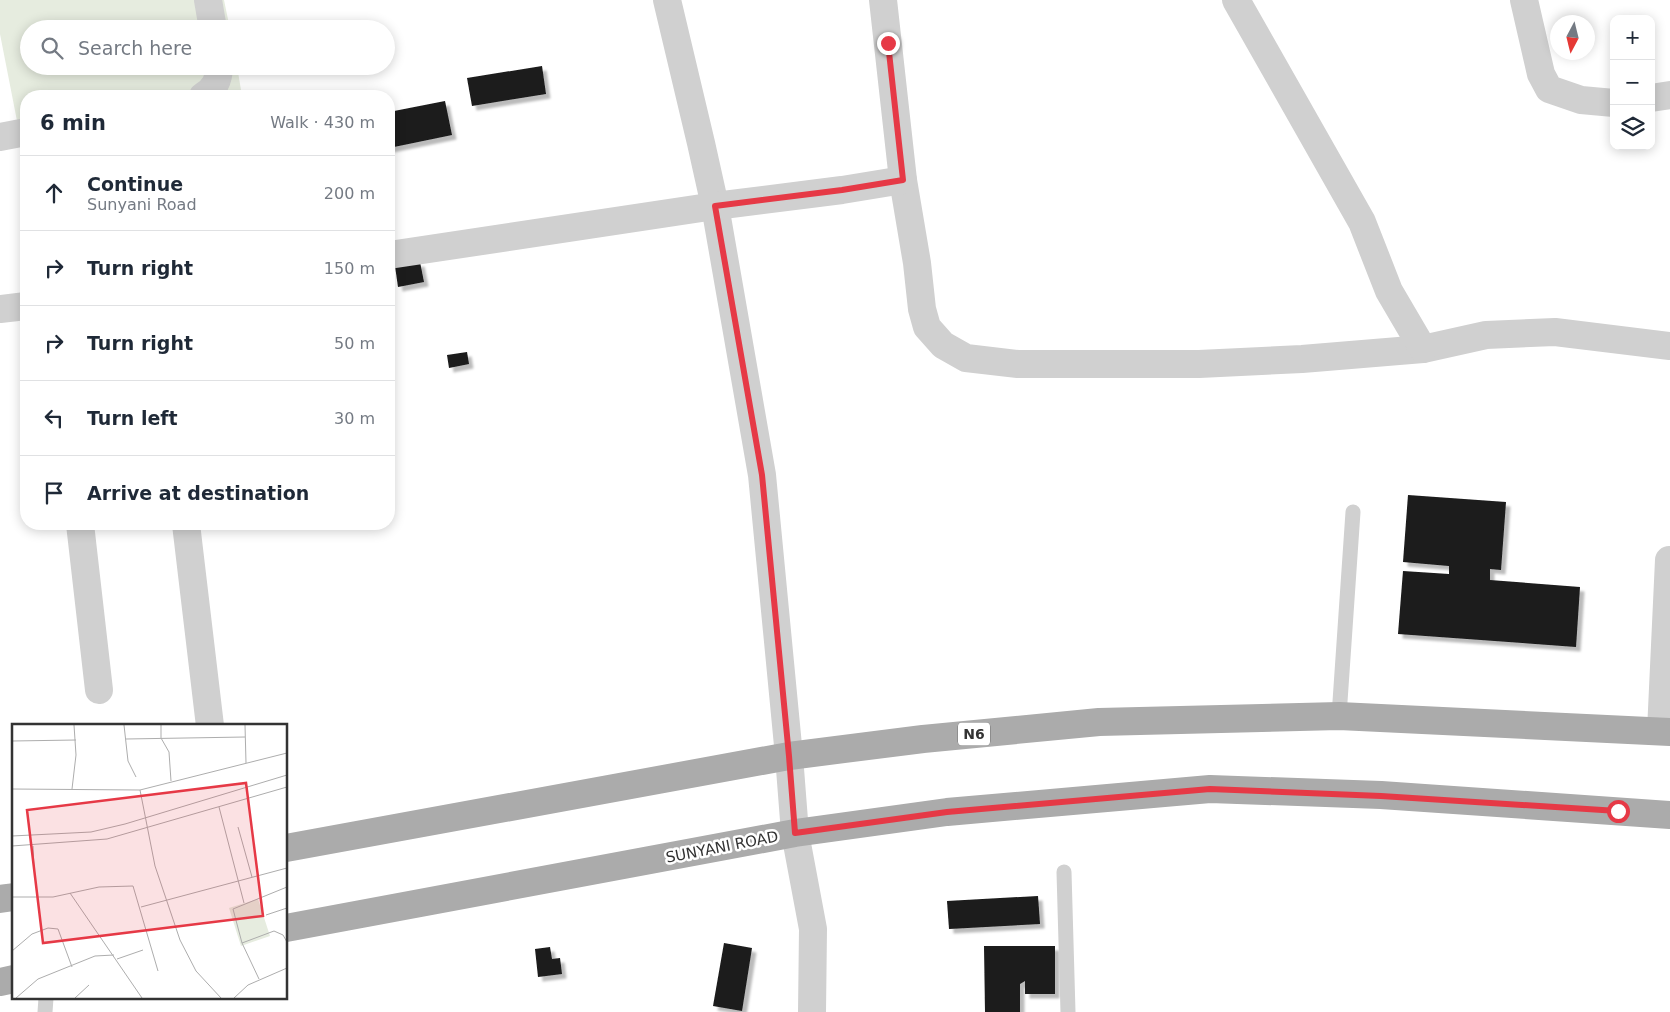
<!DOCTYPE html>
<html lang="en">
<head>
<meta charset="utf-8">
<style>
	body { margin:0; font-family:"DejaVu Sans",sans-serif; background:#f2f2f3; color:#1f2937 }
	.controls { position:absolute; right:15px; top:15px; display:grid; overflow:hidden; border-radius:10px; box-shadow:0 2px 12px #0003 }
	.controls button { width:45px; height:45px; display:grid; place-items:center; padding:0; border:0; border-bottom:1px solid #e0e1e3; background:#fff; color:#1f2937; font:25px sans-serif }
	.compass { position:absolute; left:1550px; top:15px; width:45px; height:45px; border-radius:50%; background:#fff; box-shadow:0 2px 12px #0003; rotate:187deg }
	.stop { position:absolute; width:15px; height:15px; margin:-11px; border:4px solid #e63946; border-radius:50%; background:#fff }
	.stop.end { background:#e63946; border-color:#fff; box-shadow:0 1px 5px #0008 }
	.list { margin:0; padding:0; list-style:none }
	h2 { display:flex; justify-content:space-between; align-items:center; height:65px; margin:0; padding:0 20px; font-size:21px }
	h2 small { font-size:16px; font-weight:400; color:#747a83 }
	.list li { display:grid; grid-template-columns:32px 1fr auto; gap:15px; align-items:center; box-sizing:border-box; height:75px; padding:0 20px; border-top:1px solid #e0e1e3 }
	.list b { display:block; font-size:19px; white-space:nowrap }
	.list p { margin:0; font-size:16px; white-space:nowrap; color:#747a83 }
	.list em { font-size:16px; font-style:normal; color:#747a83 }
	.icon { flex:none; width:28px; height:28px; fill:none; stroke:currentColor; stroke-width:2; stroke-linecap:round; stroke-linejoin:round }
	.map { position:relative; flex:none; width:1670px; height:1012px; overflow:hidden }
	.search { position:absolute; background:#fff; box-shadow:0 2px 12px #0003; left:20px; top:20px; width:375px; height:55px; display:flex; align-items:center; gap:12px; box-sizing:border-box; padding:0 18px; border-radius:28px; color:#747a83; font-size:19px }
	.panel { position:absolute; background:#fff; box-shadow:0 2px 12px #0003; left:20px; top:90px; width:375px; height:440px; border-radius:20px }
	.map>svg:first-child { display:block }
</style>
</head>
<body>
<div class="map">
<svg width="1670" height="1012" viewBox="0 0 1670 1012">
	<defs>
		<filter id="shadow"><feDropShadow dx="4.5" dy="4.5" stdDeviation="1" flood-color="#0004"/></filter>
	</defs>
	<rect width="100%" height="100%" fill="#fff"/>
	<polygon fill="#e6ecdf" points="0,0 224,0 230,29 29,29 29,66 237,66 241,90 204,96 26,96 26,125 18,126 0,34"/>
	<g fill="#1a1a1a" filter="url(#shadow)">
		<polygon points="542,66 546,94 472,106 467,78"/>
		<polygon points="445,101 452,135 389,148 389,112"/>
		<polygon points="420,262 424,282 398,287 395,266"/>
		<polygon points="467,352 469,364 449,368 447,355"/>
		<polygon points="1408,495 1506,502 1501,570 1490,569 1490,580 1580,587 1576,647 1398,634 1403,571 1449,574 1449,566 1403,562"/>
		<polygon points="1038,896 1040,924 949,929 947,901"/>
		<polygon points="724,943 752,948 742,1011 713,1006"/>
		<polygon points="984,946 1055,946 1055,994 1025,994 1025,981 1020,984 1020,1012 985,1012"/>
		<polygon points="550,947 552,959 560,958 562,974 538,977 535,949"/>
	</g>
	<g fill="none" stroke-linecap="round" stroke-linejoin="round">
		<g stroke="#d0d0d0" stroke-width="15">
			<polyline points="1339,716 1353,512"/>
			<polyline points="1064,872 1068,1012"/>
			<polyline points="45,1012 46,998"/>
		</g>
		<g stroke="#d0d0d0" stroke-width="28">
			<polyline points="208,0 213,29"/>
			<polyline points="667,0 701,143 715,206 762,475 789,756 795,833 813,929 812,1012"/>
			<polyline points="883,0 903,180 917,263 922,309 927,327 943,345 966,358 1018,364 1199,364 1302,359 1423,349 1486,335 1555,332 1670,346"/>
			<polyline points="1236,0 1362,222 1389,291 1423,349"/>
			<polyline points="1524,0 1541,74 1549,89 1581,100 1614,103"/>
			<path d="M203 96C215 89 219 80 219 66"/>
			<polyline points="1651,98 1670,95"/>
			<polyline points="0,137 26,132"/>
			<polyline points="389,255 715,206 842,190 903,180"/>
			<polyline points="0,309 26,306"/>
			<polyline points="80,524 99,690"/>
			<polyline points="186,524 210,726"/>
			<polyline points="1661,731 1669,560"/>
		</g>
		<g stroke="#ababab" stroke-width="28">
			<polyline points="286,848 789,756 923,739 1099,722 1339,716 1670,732"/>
			<polyline points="0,899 14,897"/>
			<polyline points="286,928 795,833 947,812 1210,789 1381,795 1670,815"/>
			<polyline points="0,982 14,979"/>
		</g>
	</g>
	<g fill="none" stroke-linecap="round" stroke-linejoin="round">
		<polyline stroke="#e63946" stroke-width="6" points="888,43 903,180 842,190 715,206 762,475 789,756 795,833 947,812 1210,789 1381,796 1618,811"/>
	</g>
	<g text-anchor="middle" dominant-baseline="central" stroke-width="5" stroke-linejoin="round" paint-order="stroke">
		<rect fill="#fff" stroke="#707070" stroke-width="1" x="958" y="722.5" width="32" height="23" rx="4"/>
		<g font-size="14" font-weight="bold" fill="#333">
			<text x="974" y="734">N6</text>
		</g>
		<g font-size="15" fill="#333" stroke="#fff">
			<text transform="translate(722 847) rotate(-11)">SUNYANI ROAD</text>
		</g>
	</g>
	<g transform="translate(12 724)">
		<rect width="275" height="275" fill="#fff"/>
		<path d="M246 175 258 212 229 222 217 184Z" fill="#e6ecdf"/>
		<path fill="none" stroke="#adadad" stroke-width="1" d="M112 1 116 37 124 53M149 1V14L157 28 159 57M233 1 234 39M114 15 233 13M0 17 64 16M0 65 128 66M60 65 64 31 62 1M207 83 232 179M226 103 240 153M0 112 79 108 113 100 275 51M0 122 95 115 275 63M21 122 22 145M58 169 130 274M0 173H41L87 163 121 162 146 247M129 183 275 144M254 191 275 184M230 219 262 207 271 211 275 218M0 227 20 210 36 204 46 205 60 243M105 235 131 226M247 255 230 219 221 185 275 163M4 274 26 255 83 232 102 231M63 274 77 261M209 274 184 247 168 216 143 142 128 66 275 29M222 274 236 261 275 244"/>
		<path fill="#e63946" fill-opacity="0.15" stroke="#e63946" stroke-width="2.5" d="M234 59 251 192 31 219 15 86Z"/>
		<rect width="275" height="275" fill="none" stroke="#333" stroke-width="2.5"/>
	</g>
</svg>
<div class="controls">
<button>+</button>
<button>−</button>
<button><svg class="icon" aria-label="layers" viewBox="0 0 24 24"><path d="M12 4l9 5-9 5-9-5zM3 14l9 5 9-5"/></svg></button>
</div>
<svg class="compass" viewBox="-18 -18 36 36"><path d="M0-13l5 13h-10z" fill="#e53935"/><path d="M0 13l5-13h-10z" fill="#747a83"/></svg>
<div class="stop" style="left:1618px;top:811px"></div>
<div class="stop end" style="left:888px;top:43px"></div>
<div class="search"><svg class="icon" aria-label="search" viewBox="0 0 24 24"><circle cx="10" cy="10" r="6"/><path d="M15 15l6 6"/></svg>Search here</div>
<section class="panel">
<h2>6 min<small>Walk · 430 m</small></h2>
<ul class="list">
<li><svg class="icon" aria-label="ahead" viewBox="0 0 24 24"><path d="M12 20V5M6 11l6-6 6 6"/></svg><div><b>Continue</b><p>Sunyani Road</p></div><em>200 m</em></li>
<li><svg class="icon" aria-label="right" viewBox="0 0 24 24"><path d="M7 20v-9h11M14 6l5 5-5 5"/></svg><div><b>Turn right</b></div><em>150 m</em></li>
<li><svg class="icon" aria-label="right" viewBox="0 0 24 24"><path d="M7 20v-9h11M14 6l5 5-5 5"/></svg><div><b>Turn right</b></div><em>50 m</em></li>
<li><svg class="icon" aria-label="left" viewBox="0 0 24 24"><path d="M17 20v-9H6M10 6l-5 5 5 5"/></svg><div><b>Turn left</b></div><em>30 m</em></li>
<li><svg class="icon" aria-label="arrive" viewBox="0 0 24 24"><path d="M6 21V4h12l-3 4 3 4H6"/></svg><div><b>Arrive at destination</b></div></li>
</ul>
</section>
</div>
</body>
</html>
